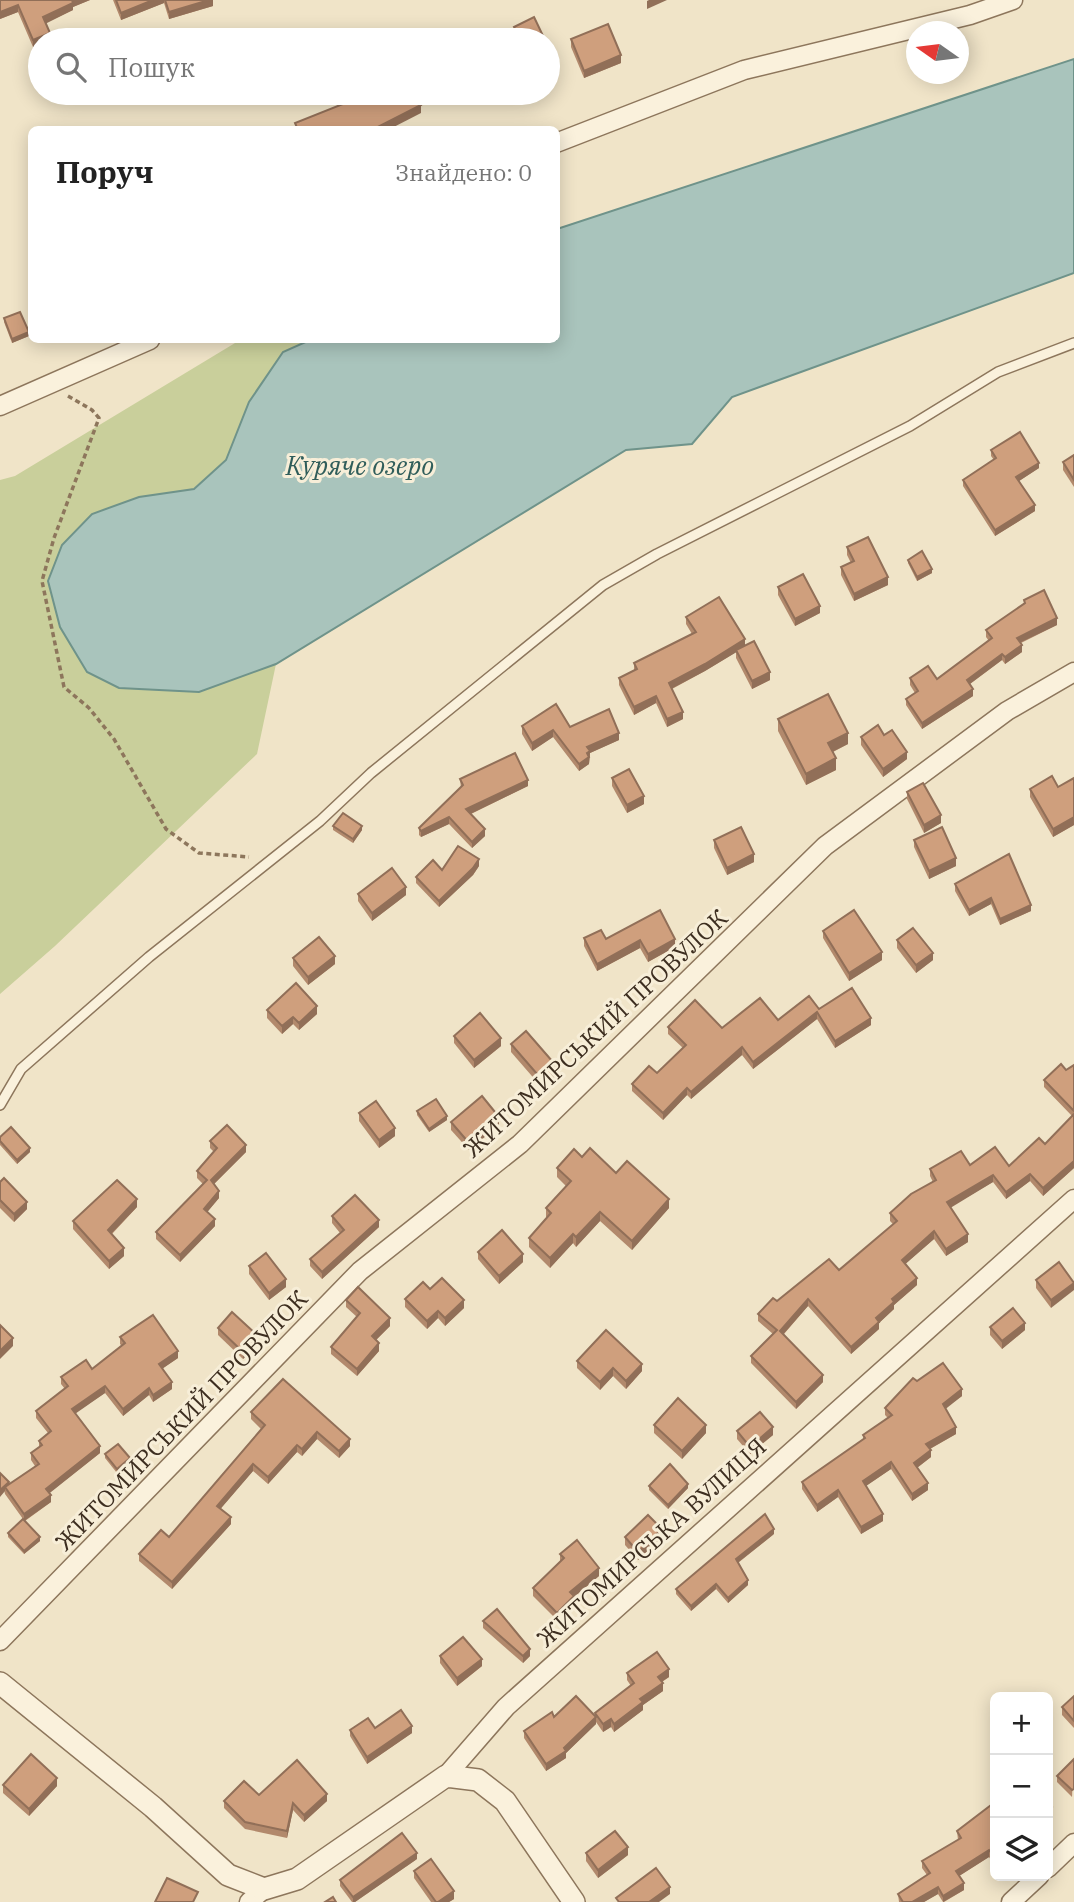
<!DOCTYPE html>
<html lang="uk">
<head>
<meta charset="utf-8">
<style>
	body { margin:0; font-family:"IBM Plex Serif",serif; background:#f6f6f6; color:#222 }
	.controls { position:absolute; right:21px; bottom:21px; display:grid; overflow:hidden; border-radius:10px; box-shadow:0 4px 18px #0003 }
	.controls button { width:63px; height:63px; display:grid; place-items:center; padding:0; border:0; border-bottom:2px solid #e0e0e0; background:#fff; color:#222; font:35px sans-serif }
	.compass { position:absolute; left:906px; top:21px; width:63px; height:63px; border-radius:50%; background:#fff; box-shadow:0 4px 18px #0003; rotate:284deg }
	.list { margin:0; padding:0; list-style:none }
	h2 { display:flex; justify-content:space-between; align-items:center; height:91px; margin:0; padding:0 28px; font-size:30px }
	h2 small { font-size:23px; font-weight:400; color:#767676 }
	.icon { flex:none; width:38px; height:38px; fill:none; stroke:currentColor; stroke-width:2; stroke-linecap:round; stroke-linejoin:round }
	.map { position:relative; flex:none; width:1074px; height:1902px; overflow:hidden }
	.search { position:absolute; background:#fff; box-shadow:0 4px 18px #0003; left:28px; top:28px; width:532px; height:77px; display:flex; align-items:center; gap:18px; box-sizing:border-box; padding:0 24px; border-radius:38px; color:#767676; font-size:26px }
	.panel { position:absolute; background:#fff; box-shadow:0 4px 18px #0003; left:28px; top:126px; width:532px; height:217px; border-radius:10px }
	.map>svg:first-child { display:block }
</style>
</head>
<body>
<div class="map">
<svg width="1074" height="1902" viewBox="0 0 1074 1902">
	<rect width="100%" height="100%" fill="#f0e4c8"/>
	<polygon fill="#c9cf9b" points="240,340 310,340 283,352 249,402 226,460 193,489 139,497 60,627 87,672 119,688 199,692 276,664 257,754 55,946 0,994 0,480 15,476"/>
	<polygon fill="#a9c4bc" stroke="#6f938a" stroke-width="2" points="1074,59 1074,273 732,397 692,444 626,450 276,664 199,692 119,688 87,672 60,627 48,581 62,545 92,514 139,497 194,489 226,460 249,402 283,352 310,340 556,340 557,229"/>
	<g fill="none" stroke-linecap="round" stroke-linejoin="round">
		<defs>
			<polyline id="service" points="0,1105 21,1069 149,957 320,821 371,773 603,585 657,554 910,426 998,372 1074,343"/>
			<g id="minor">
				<polyline points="556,143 744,70 970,15 1013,0"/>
				<polyline points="0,406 150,340"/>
				<polyline points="0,1641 360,1271 520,1144 825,846 1007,711 1074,672"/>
				<polyline points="446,1776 506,1707 1074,1199"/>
				<polyline points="1048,1868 1074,1843"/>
				<polyline points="249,1902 264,1889"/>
				<polyline points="1011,1902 1039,1876"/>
			</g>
			<polyline id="tertiary" points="0,1683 153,1807 228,1875 264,1889 297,1879 446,1776 478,1780 505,1801 574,1902"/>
		</defs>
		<use href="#service" stroke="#8d765c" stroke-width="12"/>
		<use href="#minor" stroke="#8d765c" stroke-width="21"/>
		<use href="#tertiary" stroke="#8d765c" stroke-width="24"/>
		<polyline stroke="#8d765c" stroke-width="3.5" stroke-dasharray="5 3.5" stroke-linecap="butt" points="68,396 92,410 99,418 54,538 42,581 64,687 89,708 114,739 166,829 199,853 249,857"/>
		<use href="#service" stroke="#faf1dc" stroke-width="9"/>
		<use href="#minor" stroke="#faf1dc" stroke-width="18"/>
		<use href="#tertiary" stroke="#faf1dc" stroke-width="21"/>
	</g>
	<g fill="#b2896c">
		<polygon points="0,0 90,0 73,7 73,10 45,23 50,40 40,40 40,44 33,47 18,12 0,19"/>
		<polygon points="113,0 213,0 213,6 169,19 164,3 121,20"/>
		<polygon points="514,27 545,40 517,40 514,35"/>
		<polygon points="571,39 621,63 584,78 571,47"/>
		<polygon points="427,93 449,93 432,102"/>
		<polygon points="4,318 29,336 12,343 4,322"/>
		<polygon points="991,450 1039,468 1019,481 1035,511 995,536 963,486 963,480 994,460 991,456"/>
		<polygon points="1074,455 1074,487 1063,470 1063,462"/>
		<polygon points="847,547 888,585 854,601 841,575 841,567 851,563 847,555"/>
		<polygon points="908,560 932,573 917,581 908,563"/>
		<polygon points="778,587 820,613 795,626 778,595"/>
		<polygon points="1024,600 1057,625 1021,643 1022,652 1005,664 1002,660 970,684 973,696 922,729 906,705 906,699 915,693 910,685 910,678 937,679 989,641 986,637 986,630 1024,604"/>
		<polygon points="686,617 745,646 770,680 752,689 736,658 736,652 705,671 672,689 683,719 667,727 656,703 634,715 619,685 619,678 634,670 634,663 692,634 686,624"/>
		<polygon points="778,719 848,744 833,752 836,770 806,785 778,731"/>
		<polygon points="522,726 570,727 619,740 590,753 589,764 579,771 553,737 532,751 522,734"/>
		<polygon points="861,737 907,759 883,777 861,745"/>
		<polygon points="612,778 644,804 627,813 612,786"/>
		<polygon points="1074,778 1074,825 1053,837 1030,797 1030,789 1058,787"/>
		<polygon points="460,779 528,786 471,814 485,836 472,848 449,824 421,837 419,835 419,828 461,788"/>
		<polygon points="907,792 941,823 924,833 907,799"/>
		<polygon points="333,826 362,830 353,843 333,830"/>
		<polygon points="714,840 754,862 727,875 714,848"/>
		<polygon points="914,840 956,866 929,879 914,847"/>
		<polygon points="479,866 473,875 439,907 416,883 416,877 442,870"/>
		<polygon points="955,884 1031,911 1000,925 991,904 969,916 955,891"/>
		<polygon points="358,894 406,895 372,921 358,901"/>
		<polygon points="660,910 675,947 648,962 640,948 597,971 584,946 584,938 606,939"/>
		<polygon points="823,931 882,960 849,981 823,938"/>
		<polygon points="897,940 933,960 916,973 897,948"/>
		<polygon points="293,958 335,964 308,985 293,966"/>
		<polygon points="819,1009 871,1025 835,1048 817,1019 753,1069 742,1055 691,1099 687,1095 663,1120 632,1091 632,1084 657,1073 683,1048 668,1034 668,1027 722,1028 778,1020"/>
		<polygon points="267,1010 317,1014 299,1030 293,1024 282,1034 267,1018"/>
		<polygon points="454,1036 501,1046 474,1068 454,1043"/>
		<polygon points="511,1044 559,1077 544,1090 511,1052"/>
		<polygon points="1074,1065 1074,1168 1043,1196 1030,1181 1006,1199 993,1182 950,1207 968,1242 946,1256 934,1239 905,1264 917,1285 894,1305 894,1309 879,1323 879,1329 851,1354 808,1306 784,1334 823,1382 796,1409 751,1363 751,1356 773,1334 758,1321 758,1314 777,1301 839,1270 893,1224 890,1221 890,1213 933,1182 930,1176 930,1169 970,1165 1009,1166 1045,1144 1072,1116 1044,1087 1044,1080 1066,1070"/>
		<polygon points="417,1111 447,1120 429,1132 417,1115"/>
		<polygon points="359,1113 395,1136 379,1148 359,1121"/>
		<polygon points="451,1122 499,1125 469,1150 451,1130"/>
		<polygon points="0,1137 30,1152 17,1164 0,1145"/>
		<polygon points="210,1141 246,1152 214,1184 219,1198 207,1212 215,1226 180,1262 156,1239 156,1232 203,1184 197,1178 197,1171 214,1152 210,1148"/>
		<polygon points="582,1157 616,1173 669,1208 632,1250 600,1221 576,1247 573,1243 550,1268 529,1247 529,1238 546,1218 546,1208 566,1186 557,1177 557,1168"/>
		<polygon points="0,1182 27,1209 14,1222 0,1208"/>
		<polygon points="137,1207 112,1234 124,1256 109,1269 73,1229 73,1221"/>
		<polygon points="332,1216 379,1227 322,1279 310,1266 310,1259 340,1233 332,1223"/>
		<polygon points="478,1252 523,1262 499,1284 478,1259"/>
		<polygon points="1059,1262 1051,1308 1036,1288 1036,1280"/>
		<polygon points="249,1266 286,1287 269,1300 249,1274"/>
		<polygon points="430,1289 464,1308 445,1326 438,1318 427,1329 405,1307 405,1299"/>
		<polygon points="346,1300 390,1326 376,1340 379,1351 357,1376 331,1354 331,1347 357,1317 346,1307"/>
		<polygon points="990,1327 1025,1330 1002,1349 990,1335"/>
		<polygon points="218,1328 258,1344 243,1359 218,1335"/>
		<polygon points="120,1337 178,1358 163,1368 172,1389 153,1402 149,1395 123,1416 105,1393 75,1413 100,1453 49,1493 51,1502 25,1521 40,1541 24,1554 8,1537 8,1533 23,1519 5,1494 0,1473 9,1485 35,1466 31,1460 31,1453 39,1447 39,1441 48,1433 36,1418 36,1411 65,1389 61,1384 61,1377 92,1369 122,1346 120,1344"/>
		<polygon points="577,1361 642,1371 626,1389 613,1376 600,1390 577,1368"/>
		<polygon points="283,1379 350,1446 339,1458 317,1439 302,1456 297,1452 268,1484 253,1471 220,1509 231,1524 172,1589 139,1561 139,1554 169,1537 261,1429 251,1419 251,1412"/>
		<polygon points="917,1381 962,1396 945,1408 956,1434 930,1449 931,1457 917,1468 928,1490 912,1501 891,1469 866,1486 883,1521 861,1534 838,1497 817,1512 802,1489 802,1482 863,1439 863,1435 888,1418 885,1415 885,1408"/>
		<polygon points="654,1425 706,1433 682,1459 654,1433"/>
		<polygon points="737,1431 773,1435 750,1454 737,1439"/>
		<polygon points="105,1454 130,1462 117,1473 105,1458"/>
		<polygon points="649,1486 688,1488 668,1509 649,1490"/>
		<polygon points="774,1534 738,1563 748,1585 728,1603 716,1589 691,1611 676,1594 676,1589"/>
		<polygon points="625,1537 662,1537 638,1560 625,1545"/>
		<polygon points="560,1554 599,1576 574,1597 574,1604 557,1620 533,1596 533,1588 560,1561"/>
		<polygon points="483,1621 530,1656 523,1663 483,1628"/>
		<polygon points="440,1656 482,1666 457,1686 440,1663"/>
		<polygon points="627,1673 669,1677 662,1682 663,1691 643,1705 643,1710 614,1732 611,1727 603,1732 596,1722 596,1724 566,1753 566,1758 546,1771 524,1738 524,1731 554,1717 595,1716 595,1713 631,1686 627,1680"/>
		<polygon points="1074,1696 1074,1728 1062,1715 1062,1707"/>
		<polygon points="375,1728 412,1733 367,1764 350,1736 350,1730"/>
		<polygon points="1074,1759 1072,1797 1057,1782 1057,1776"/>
		<polygon points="3,1785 57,1786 29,1816 3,1793"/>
		<polygon points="259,1795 327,1801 304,1822 293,1810 287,1838 245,1829 224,1808 224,1801"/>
		<polygon points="995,1802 995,1865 989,1857 959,1876 964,1890 944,1902 943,1902 938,1894 924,1902 899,1902 898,1894 927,1875 922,1868 922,1861 958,1840 957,1831"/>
		<polygon points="586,1853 628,1855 598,1878 586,1861"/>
		<polygon points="417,1859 355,1902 352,1902 340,1886 340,1880"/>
		<polygon points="414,1871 454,1899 449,1902 431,1902 414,1878"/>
	</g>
	<g fill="#916f58">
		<polygon points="72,0 90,0 73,7 73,10 43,25 43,17"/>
		<polygon points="153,0 164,0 164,3 121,20 121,13"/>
		<polygon points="209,0 213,0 213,6 169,19 169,12"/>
		<polygon points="649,0 667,0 647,9 647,1"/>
		<polygon points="18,5 18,12 0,19 0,12"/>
		<polygon points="50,33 50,40 40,40 40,44 33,47 33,40"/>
		<polygon points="621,55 621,63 584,78 584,71"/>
		<polygon points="557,62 557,70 548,74 548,67"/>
		<polygon points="434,93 449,93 432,102 432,94"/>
		<polygon points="421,105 421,113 388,130 372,130"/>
		<polygon points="29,332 29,336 12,343 12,339"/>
		<polygon points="1039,463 1039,468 1016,483 1016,477"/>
		<polygon points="1035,505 1035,511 995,536 995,530"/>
		<polygon points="932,569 932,573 917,581 917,577"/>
		<polygon points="888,577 888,585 854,601 854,594"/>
		<polygon points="820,606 820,613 795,626 795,619"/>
		<polygon points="1057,618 1057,625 1017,644 1017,638"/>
		<polygon points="745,639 745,647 705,671 669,690 669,683"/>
		<polygon points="1022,645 1022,652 1005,664 1005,657"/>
		<polygon points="1002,654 1002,660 967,686 967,680"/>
		<polygon points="770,672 770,680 752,689 752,681"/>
		<polygon points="973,689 973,696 922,729 922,723"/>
		<polygon points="656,696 656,703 634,715 634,707"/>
		<polygon points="683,712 683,719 667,727 667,719"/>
		<polygon points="553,730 553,737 532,751 532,743"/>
		<polygon points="619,733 619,740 590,753 589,764 579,771 579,764 587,747"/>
		<polygon points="848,733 848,744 828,754 828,743"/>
		<polygon points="907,752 907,759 883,777 883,769"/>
		<polygon points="836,758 836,770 806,785 806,774"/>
		<polygon points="528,780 528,786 466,816 466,809"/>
		<polygon points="644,796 644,804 627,813 627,805"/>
		<polygon points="941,815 941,823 924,833 924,825"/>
		<polygon points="449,817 449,824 421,837 421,831"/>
		<polygon points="1074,817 1074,825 1053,837 1053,829"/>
		<polygon points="362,826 362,830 353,843 353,839"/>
		<polygon points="485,829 485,836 472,848 472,842"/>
		<polygon points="754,854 754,862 727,875 727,868"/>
		<polygon points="956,858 956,866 929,879 929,871"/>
		<polygon points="479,859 479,866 473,875 439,907 439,901"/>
		<polygon points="406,887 406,895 372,921 372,913"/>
		<polygon points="991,898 991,904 969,916 969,910"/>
		<polygon points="1031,905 1031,911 1000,925 1000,919"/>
		<polygon points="675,939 675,947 648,962 648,954"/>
		<polygon points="640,940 640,948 597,971 597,964"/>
		<polygon points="882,952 882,960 849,981 849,973"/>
		<polygon points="933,953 933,960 916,973 916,965"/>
		<polygon points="335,956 335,964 308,985 308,977"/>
		<polygon points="317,1006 317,1014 299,1030 299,1023"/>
		<polygon points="817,1012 817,1019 753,1069 753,1062"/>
		<polygon points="293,1017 293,1024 282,1034 282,1026"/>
		<polygon points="871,1018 871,1025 835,1048 835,1041"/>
		<polygon points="501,1038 501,1046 474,1068 474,1060"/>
		<polygon points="742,1047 742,1055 691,1099 691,1092"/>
		<polygon points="559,1069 559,1077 544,1090 544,1082"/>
		<polygon points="687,1088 687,1095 663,1120 663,1113"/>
		<polygon points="447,1116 447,1120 429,1132 429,1129"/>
		<polygon points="499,1117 499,1125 469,1150 469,1143"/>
		<polygon points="395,1128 395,1136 379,1148 379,1140"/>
		<polygon points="246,1145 246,1152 211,1187 211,1180"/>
		<polygon points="30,1148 30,1152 17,1164 17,1160"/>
		<polygon points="1074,1161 1074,1168 1043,1196 1043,1188"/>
		<polygon points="1030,1174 1030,1181 1006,1199 1006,1192"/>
		<polygon points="993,1175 993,1182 947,1210 947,1202"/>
		<polygon points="219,1191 219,1198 204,1216 204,1209"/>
		<polygon points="137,1199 137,1207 108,1237 108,1230"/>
		<polygon points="669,1199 669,1208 632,1250 632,1241"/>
		<polygon points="27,1202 27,1209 14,1222 14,1214"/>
		<polygon points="600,1212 600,1221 576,1247 576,1237"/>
		<polygon points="215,1219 215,1226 180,1262 180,1255"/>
		<polygon points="379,1220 379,1227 322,1279 322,1272"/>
		<polygon points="934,1231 934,1239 902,1267 902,1260"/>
		<polygon points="573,1234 573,1243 550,1268 550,1258"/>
		<polygon points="968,1234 968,1242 946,1256 946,1249"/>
		<polygon points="124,1248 124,1256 109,1269 109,1261"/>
		<polygon points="523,1254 523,1262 499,1284 499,1276"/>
		<polygon points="917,1278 917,1285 894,1305 894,1309 879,1323 879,1329 851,1354 851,1347 892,1299"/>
		<polygon points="286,1279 286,1287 269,1300 269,1293"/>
		<polygon points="1074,1283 1074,1290 1051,1308 1051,1300"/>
		<polygon points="808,1299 808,1306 780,1338 780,1331"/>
		<polygon points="464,1300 464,1308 445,1326 445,1318"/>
		<polygon points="438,1311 438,1318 427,1329 427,1321"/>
		<polygon points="390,1318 390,1326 372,1344 372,1336"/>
		<polygon points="1025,1323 1025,1330 1002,1349 1002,1341"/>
		<polygon points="258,1336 258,1344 243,1359 243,1352"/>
		<polygon points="13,1338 13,1346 0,1359 0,1351"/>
		<polygon points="379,1343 379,1351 357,1376 357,1369"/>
		<polygon points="178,1351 178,1358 159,1371 159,1364"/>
		<polygon points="642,1364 642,1371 626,1389 626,1381"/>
		<polygon points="613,1368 613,1376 600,1390 600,1382"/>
		<polygon points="823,1375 823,1382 796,1409 796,1402"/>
		<polygon points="172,1382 172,1389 153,1402 153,1395"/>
		<polygon points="105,1386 105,1393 72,1416 72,1409"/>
		<polygon points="149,1388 149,1395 123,1416 123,1409"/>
		<polygon points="962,1389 962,1396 943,1411 943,1404"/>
		<polygon points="706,1425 706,1433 682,1459 682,1451"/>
		<polygon points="773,1427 773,1435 750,1454 750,1447"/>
		<polygon points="956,1427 956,1434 926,1451 926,1444"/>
		<polygon points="317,1432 317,1439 302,1456 302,1449"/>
		<polygon points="350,1439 350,1446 339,1458 339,1451"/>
		<polygon points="297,1445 297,1452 268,1484 268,1477"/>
		<polygon points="100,1446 100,1453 46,1496 46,1489"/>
		<polygon points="931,1450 931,1457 914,1470 914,1463"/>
		<polygon points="130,1458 130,1462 117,1473 117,1469"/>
		<polygon points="891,1462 891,1469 863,1488 863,1481"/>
		<polygon points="253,1464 253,1471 217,1513 217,1506"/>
		<polygon points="9,1482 9,1488 5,1487 5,1491 0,1497 0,1490"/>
		<polygon points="928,1483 928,1490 912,1501 912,1494"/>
		<polygon points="688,1484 688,1488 668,1509 668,1505"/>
		<polygon points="838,1490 838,1497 817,1512 817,1505"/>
		<polygon points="51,1495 51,1502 24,1521 24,1514"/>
		<polygon points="883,1514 883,1521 861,1534 861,1527"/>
		<polygon points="231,1517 231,1524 172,1589 172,1582"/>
		<polygon points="662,1529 662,1537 638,1560 638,1552"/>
		<polygon points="774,1529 774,1534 736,1564 736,1559"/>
		<polygon points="40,1537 40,1541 24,1554 24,1551"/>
		<polygon points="599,1568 599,1576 574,1597 574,1604 557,1620 557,1613 570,1592"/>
		<polygon points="748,1580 748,1585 728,1603 728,1598"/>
		<polygon points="716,1584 716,1589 691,1611 691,1606"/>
		<polygon points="530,1649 530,1656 523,1663 523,1656"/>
		<polygon points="482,1659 482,1666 457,1686 457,1678"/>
		<polygon points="669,1669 669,1677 658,1684 658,1677"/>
		<polygon points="663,1683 663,1691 643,1705 643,1710 614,1732 614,1724 640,1699"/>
		<polygon points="596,1717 596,1724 566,1753 566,1758 546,1771 546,1764"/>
		<polygon points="611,1719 611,1727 603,1732 603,1724"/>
		<polygon points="412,1726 412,1733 367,1764 367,1757"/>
		<polygon points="57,1778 57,1786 29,1816 29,1809"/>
		<polygon points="327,1794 327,1801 304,1822 304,1815"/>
		<polygon points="293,1803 293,1810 287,1838 287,1831"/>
		<polygon points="1052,1807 1052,1814 1048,1818 1048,1811"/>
		<polygon points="628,1847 628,1855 598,1878 598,1870"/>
		<polygon points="989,1850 989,1857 956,1878 956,1871"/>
		<polygon points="417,1853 417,1859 355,1902 353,1902 353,1897"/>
		<polygon points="964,1883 964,1890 943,1902 943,1896"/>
		<polygon points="670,1887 670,1894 659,1902 649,1902"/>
		<polygon points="938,1887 938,1894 924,1902 912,1902"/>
		<polygon points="454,1891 454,1899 449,1902 438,1902"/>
	</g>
	<g fill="#cf9f7d" stroke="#916f58" stroke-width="2">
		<polygon points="0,0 72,0 73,3 43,17 50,33 33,40 18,5 0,12"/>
		<polygon points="116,0 153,0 121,13"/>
		<polygon points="165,0 209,0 169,12"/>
		<polygon points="534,17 545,40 521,40 514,27"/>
		<polygon points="608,24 621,55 584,71 571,39"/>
		<polygon points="548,45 557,62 548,67"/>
		<polygon points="357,93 375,93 379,103 401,93 415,93 421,105 372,130 298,130 295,123 343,104 341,100 357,94"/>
		<polygon points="20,312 29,332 12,339 4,318"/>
		<polygon points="1020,432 1039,463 1016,477 1035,505 995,530 963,480 996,458 991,450"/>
		<polygon points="1074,455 1074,480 1063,462"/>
		<polygon points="868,537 888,577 854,594 841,567 854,561 847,547"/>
		<polygon points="922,551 932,569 917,577 908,560"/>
		<polygon points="803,574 820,606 795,619 778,587"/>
		<polygon points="1044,590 1057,618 1017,638 1022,645 1005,657 1002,654 967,680 973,689 922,723 906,699 918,691 910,678 928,666 937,679 992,638 986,630 1025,603 1024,600"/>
		<polygon points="719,597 745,639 705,664 669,683 683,712 667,719 656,696 634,707 619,678 637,669 634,663 696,632 686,617"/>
		<polygon points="754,641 770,672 752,681 736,650"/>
		<polygon points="828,694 848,733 828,743 836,758 806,774 778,719"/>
		<polygon points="556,704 570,727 609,709 619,733 587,747 590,751 587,753 589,757 579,764 553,730 532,743 522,726"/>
		<polygon points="878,725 884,735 892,730 907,752 883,769 861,737"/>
		<polygon points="515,753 528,780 466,809 485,829 472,842 449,817 421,831 419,828 463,785 460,779"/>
		<polygon points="629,769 644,796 627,805 612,778"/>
		<polygon points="1052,776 1058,787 1074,778 1074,817 1053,829 1030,789"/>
		<polygon points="923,783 941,815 924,825 907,792"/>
		<polygon points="343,813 362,826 353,839 333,826"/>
		<polygon points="741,827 754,854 727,868 714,840"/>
		<polygon points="942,827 956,858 929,871 914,840"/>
		<polygon points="458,846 479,859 473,868 439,901 416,877 433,860 442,870"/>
		<polygon points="1009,854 1031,905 1000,919 991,898 969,910 955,884"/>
		<polygon points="392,868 406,887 372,913 358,894"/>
		<polygon points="660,910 675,939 648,954 640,940 597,964 584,938 601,930 606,939"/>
		<polygon points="854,910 882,952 849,973 823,931"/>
		<polygon points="913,928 933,953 916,965 897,940"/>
		<polygon points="319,937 335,956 308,977 293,958"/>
		<polygon points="296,983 317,1006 299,1023 293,1017 282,1026 267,1010"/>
		<polygon points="852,988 871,1018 835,1041 817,1012 753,1062 742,1047 691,1092 687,1088 663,1113 632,1084 649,1066 657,1073 686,1045 668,1027 695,1000 722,1028 760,998 778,1020 809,996 819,1009"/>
		<polygon points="480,1013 501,1038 474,1060 454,1036"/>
		<polygon points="526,1031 559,1069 544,1082 511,1044"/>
		<polygon points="1061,1064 1066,1070 1074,1065 1074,1111 1044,1080"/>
		<polygon points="482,1096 499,1117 469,1143 451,1122"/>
		<polygon points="436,1099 447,1116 429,1129 417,1111"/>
		<polygon points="376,1101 395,1128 379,1140 359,1113"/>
		<polygon points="1074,1114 1074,1161 1043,1188 1030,1174 1006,1192 993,1175 947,1202 968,1234 946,1249 934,1231 902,1260 917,1278 892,1299 894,1302 876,1318 879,1322 851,1347 808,1299 780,1331 823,1375 796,1402 751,1356 777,1330 758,1314 773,1298 777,1301 829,1259 839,1270 897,1221 890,1213 911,1194 936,1180 930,1169 961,1151 970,1165 995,1147 1009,1166 1039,1138 1045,1144"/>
		<polygon points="227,1125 246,1145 211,1180 219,1191 204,1209 215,1219 180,1255 156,1232 207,1180 197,1171 217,1148 210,1141"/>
		<polygon points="11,1127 30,1148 17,1160 0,1141 0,1137"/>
		<polygon points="590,1148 616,1173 627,1161 669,1199 632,1241 600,1212 576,1237 573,1234 550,1258 529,1238 551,1213 546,1208 571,1181 557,1168 574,1149 582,1157"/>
		<polygon points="4,1178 27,1202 14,1214 0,1200 0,1182"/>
		<polygon points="117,1180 137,1199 108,1230 124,1248 109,1261 73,1221"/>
		<polygon points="355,1195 379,1220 322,1272 310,1259 344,1230 332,1216"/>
		<polygon points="502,1230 523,1254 499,1276 478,1252"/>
		<polygon points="266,1253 286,1279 269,1293 249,1266"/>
		<polygon points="1059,1262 1074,1283 1051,1300 1036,1280"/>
		<polygon points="442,1278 464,1300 445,1318 438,1311 427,1321 405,1299 423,1282 430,1289"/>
		<polygon points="358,1287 390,1318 372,1336 379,1343 357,1369 331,1347 360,1313 346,1300"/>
		<polygon points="1013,1308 1025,1323 1002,1341 990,1327"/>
		<polygon points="232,1312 258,1336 243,1352 218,1328"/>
		<polygon points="153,1315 178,1351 159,1364 172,1382 153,1395 149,1388 123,1409 105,1386 72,1409 100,1446 46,1489 51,1495 24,1514 5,1487 39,1464 31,1453 42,1445 39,1441 51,1431 36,1411 68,1386 61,1377 86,1360 92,1369 125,1343 120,1337"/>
		<polygon points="0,1325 13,1338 0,1351"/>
		<polygon points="606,1330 642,1364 626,1381 613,1368 600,1382 577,1361"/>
		<polygon points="943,1363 962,1389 943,1404 956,1427 926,1444 931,1450 914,1463 928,1483 912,1494 891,1462 863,1481 883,1514 861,1527 838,1490 817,1505 802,1482 865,1438 863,1435 892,1415 885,1408 913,1378 917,1381"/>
		<polygon points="283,1379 350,1439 339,1451 317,1432 302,1449 297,1445 268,1477 253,1464 217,1506 231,1517 172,1582 139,1554 161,1530 169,1537 265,1425 251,1412"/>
		<polygon points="678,1398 706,1425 682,1451 654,1425"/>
		<polygon points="760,1412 773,1427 750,1447 737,1431"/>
		<polygon points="118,1444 130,1458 117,1469 105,1454"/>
		<polygon points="670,1464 688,1484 668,1505 649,1486"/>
		<polygon points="0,1473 9,1482 0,1490"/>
		<polygon points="765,1514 774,1529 736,1559 748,1580 728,1598 716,1584 691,1606 676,1589"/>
		<polygon points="648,1515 662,1529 638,1552 625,1537"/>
		<polygon points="23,1519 40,1537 24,1551 8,1533"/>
		<polygon points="577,1540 599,1568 570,1592 574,1596 557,1613 533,1588 564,1558 560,1554"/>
		<polygon points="497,1609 530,1649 523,1656 483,1621"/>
		<polygon points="463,1637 482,1659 457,1678 440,1656"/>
		<polygon points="657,1652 669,1669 658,1677 663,1683 640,1699 643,1702 614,1724 611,1719 603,1724 595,1713 634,1683 627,1673"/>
		<polygon points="576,1696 596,1717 564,1748 566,1751 546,1764 524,1731 552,1712 554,1717"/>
		<polygon points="1074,1696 1074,1721 1062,1707"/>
		<polygon points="401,1710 412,1726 367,1757 350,1730 368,1718 375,1728"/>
		<polygon points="31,1754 57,1778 29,1809 3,1785"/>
		<polygon points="1074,1759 1074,1789 1072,1790 1057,1776"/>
		<polygon points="297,1760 327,1794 304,1815 293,1803 287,1831 245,1822 224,1801 244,1781 259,1795"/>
		<polygon points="995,1802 995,1858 989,1850 956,1871 964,1883 943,1896 938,1887 912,1902 903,1902 898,1894 930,1873 922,1861 961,1838 957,1831"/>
		<polygon points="1048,1802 1052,1807 1048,1811"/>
		<polygon points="615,1831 628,1847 598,1870 586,1853"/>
		<polygon points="402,1833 417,1853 353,1897 340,1880"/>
		<polygon points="431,1859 454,1891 438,1902 436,1902 414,1871"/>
		<polygon points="656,1868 670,1887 649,1902 619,1902 616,1898"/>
		<polygon points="167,1878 198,1892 193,1902 155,1902"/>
		<polygon points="333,1897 336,1902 325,1902"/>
	</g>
	<g text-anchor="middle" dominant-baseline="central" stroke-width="6" stroke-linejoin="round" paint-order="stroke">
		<g font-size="24" fill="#3d2e20" stroke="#f7eed8">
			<text transform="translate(595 1033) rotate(-43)">ЖИТОМИРСЬКИЙ ПРОВУЛОК</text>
			<text transform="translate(181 1420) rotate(-46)">ЖИТОМИРСЬКИЙ ПРОВУЛОК</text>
			<text transform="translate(651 1542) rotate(-42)">ЖИТОМИРСЬКА ВУЛИЦЯ</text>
		</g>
		<g font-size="26" font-style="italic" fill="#2f5d5a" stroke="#f7eed8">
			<text x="360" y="465">Куряче озеро</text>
		</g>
	</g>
</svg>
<div class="controls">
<button>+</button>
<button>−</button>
<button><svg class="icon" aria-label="layers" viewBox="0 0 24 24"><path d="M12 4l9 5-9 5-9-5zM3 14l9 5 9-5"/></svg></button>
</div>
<svg class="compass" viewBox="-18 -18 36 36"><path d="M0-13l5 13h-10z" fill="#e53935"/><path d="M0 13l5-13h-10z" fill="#767676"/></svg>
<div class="search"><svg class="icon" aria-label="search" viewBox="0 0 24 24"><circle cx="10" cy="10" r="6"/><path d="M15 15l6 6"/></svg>Пошук</div>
<section class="panel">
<h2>Поруч<small>Знайдено: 0</small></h2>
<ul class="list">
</ul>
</section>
</div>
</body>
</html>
